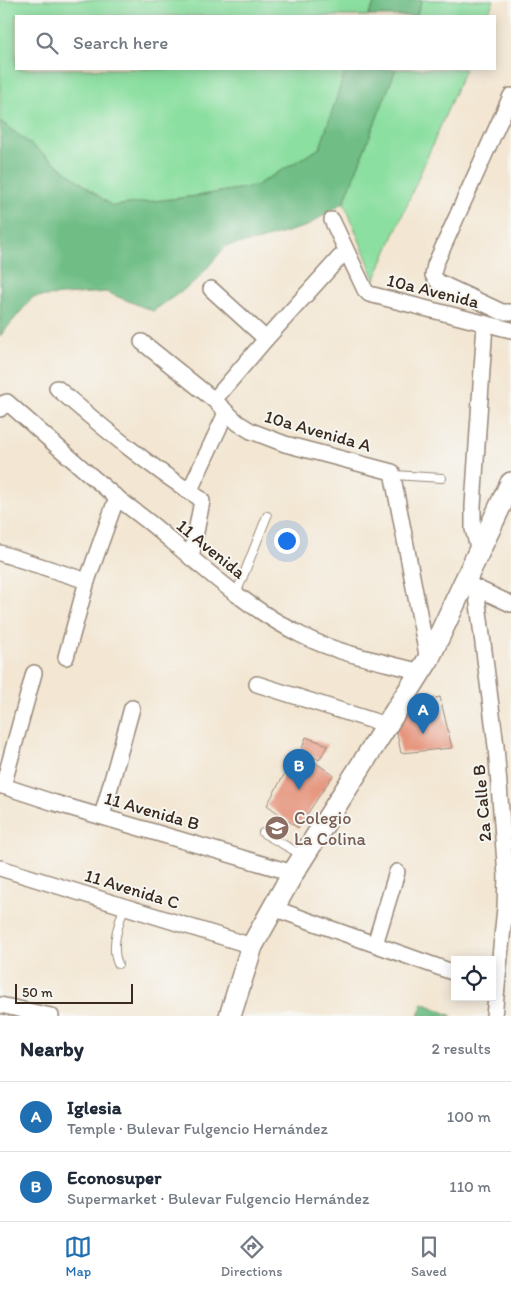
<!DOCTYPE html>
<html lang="en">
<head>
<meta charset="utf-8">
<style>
	body { margin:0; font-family:Itim,sans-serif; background:#f6f6f7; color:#1f2937 }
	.controls { position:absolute; right:15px; bottom:15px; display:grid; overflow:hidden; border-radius:0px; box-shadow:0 2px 12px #0003 }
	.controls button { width:45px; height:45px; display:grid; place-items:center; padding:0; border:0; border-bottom:1px solid #e0e1e3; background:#fff; color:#1f2937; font:25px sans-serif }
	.scale { position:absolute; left:15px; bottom:12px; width:118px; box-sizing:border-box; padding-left:5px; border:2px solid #3b2a1e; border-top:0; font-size:14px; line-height:18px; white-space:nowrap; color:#3b2a1e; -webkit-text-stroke:4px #f6f6f2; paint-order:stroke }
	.you { position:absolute; left:286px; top:540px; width:18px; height:18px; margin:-12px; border:4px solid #fff; border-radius:50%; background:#1a73e8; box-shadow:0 0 0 8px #1a73e833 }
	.badge { display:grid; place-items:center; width:32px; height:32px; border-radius:50%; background:#1f6fb2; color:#fff; font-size:16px; font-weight:700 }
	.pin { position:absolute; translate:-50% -41px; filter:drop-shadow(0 1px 2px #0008) }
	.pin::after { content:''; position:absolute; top:26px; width:18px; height:15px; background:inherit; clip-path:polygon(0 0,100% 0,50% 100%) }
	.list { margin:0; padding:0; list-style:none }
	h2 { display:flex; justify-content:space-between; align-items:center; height:65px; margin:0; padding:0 20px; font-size:21px }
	h2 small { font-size:16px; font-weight:400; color:#747a83 }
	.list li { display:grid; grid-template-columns:32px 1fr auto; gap:15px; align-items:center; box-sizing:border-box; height:70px; padding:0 20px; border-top:1px solid #e0e1e3 }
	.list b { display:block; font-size:19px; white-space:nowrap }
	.list p { margin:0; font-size:16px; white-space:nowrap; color:#747a83 }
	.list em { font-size:16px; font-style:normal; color:#747a83 }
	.icon { flex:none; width:28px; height:28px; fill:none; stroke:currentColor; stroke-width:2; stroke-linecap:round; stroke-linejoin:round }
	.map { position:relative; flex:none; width:511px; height:1016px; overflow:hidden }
	.search { position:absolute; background:#fff; box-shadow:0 2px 12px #0003; left:15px; right:15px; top:15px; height:55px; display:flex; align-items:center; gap:12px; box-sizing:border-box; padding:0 18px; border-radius:0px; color:#747a83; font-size:19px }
	.sheet { height:205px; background:#fff }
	nav { display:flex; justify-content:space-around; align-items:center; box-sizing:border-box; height:70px; border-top:1px solid #e0e1e3; background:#fff; font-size:14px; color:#747a83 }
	nav a { display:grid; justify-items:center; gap:2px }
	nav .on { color:#1f6fb2 }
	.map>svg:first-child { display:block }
</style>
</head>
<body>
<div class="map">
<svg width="511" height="1016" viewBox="0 0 511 1016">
	<rect width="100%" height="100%" fill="#f6f6f2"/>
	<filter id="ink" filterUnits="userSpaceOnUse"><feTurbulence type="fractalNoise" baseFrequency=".02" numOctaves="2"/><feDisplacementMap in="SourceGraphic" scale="10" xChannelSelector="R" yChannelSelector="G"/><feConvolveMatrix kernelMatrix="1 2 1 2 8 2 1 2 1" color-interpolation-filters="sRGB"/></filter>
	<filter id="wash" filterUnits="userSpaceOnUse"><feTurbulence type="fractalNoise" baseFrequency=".0096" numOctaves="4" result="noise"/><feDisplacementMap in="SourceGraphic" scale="20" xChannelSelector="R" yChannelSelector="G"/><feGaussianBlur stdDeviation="1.12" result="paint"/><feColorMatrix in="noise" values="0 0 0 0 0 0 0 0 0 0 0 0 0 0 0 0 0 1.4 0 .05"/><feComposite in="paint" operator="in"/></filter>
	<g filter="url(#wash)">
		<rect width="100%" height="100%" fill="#f3e6d2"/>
		<g fill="#8bdfa0" stroke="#63845f">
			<polygon points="0,0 376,0 368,16 16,16 16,69 346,69 320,148 255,186 197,196 112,206 0,121"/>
			<polygon points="422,0 494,0 487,16 416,16"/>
			<polygon points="396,69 465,69 375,279 344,202"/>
		</g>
		<g fill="#70be86" stroke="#567452">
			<polygon points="376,0 422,0 416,16 368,16"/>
			<polygon points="346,69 396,69 344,202 307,226 260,240 226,246 195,282 153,311 106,292 33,297 0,336 0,121 112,206 197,196 255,186 320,148"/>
			<polygon points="423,1003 452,1016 418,1016"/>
		</g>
		<g id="blocks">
			<g fill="#e6967f">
				<polygon points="440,697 452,748 401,753 394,719 404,705"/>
				<polygon points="306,737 328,745 319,760 302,749"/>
				<polygon points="298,750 333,775 298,828 267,805"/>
			</g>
		</g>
	</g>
	<g filter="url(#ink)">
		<use href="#blocks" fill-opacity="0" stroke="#978878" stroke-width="1"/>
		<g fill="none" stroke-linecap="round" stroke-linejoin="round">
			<defs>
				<g id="lane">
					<polyline points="394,475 442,478"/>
					<polyline points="236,594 267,516"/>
					<polyline points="263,833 302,855"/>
					<path d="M118 964C110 946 119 924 124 907"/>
				</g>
				<g id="street">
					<polyline points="511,96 435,265 433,275 438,282 502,312 511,312"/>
					<polyline points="332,220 365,290 369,294 511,330"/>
					<polyline points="211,289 266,339"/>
					<polyline points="142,342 214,400 238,423 251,431 285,444 392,472 428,660"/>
					<path d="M57 388C103 428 149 466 201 499L202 501 191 558"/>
					<polyline points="214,400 266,339 340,257"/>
					<path d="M0 409 4 403 7 402C43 434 79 466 116 497 129 507 143 517 155 527 201 566 247 608 301 635 338 654 381 661 421 672"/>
					<polyline points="189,492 226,413"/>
					<polyline points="479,551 473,529 473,506 485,324"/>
					<polyline points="0,553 87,581"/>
					<polyline points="470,585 511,604"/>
					<polyline points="476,588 496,746 506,876 505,908 494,1016"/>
					<polyline points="66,657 87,581 117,497"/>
					<polyline points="257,684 386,725"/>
					<polyline points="0,785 55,803 293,873"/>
					<polyline points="3,786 34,673"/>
					<polyline points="102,816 132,708"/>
					<polyline points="0,868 252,946"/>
					<polyline points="273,908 455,973"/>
					<polyline points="375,944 397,872"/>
					<polyline points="0,1005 51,1016"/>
				</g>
				<polyline id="secondary" points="230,1016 252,946 293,873 428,660 511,483"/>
			</defs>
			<use href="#lane" stroke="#978878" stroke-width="10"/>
			<use href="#street" stroke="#978878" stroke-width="18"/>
			<use href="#secondary" stroke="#978878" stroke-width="24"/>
			<use href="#lane" stroke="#fff" stroke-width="8"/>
			<use href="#street" stroke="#fff" stroke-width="15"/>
			<use href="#secondary" stroke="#fff" stroke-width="21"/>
		</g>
	</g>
	<defs>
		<symbol id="school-disc" viewBox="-11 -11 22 22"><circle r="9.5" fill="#8d6e63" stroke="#f6f6f2"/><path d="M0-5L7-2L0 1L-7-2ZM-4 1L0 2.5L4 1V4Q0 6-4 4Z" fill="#fff"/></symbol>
	</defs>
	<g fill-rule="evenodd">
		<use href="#school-disc" x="263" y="814" width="28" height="28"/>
	</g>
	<g text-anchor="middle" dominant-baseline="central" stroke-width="4" stroke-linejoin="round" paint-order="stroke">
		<g font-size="18" fill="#3b2a1e" stroke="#f6f6f2">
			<text transform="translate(433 291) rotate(14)">10a Avenida</text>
			<text transform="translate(318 431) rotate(16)">10a Avenida A</text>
			<text transform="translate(211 549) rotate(39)">11 Avenida</text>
			<text transform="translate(482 803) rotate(-95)">2a Calle B</text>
			<text transform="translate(152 811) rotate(16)">11 Avenida B</text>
			<text transform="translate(132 889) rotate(17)">11 Avenida C</text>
		</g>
		<g font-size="18" fill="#785e54" stroke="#f6f6f2" text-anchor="start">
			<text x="294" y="818">Colegio<tspan x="294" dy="21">La Colina</tspan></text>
		</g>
	</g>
</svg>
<div class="controls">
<button><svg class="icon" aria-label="locate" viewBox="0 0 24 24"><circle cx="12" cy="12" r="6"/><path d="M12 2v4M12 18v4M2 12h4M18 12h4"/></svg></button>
</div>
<div class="scale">50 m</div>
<div class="you"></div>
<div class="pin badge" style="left:423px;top:734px">A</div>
<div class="pin badge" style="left:299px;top:790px">B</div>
<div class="search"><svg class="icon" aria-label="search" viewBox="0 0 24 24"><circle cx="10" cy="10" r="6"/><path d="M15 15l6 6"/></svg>Search here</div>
</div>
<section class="sheet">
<h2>Nearby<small>2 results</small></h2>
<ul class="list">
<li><span class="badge">A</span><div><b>Iglesia</b><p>Temple · Bulevar Fulgencio Hernández</p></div><em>100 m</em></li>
<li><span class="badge">B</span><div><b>Econosuper</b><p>Supermarket · Bulevar Fulgencio Hernández</p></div><em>110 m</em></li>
</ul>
</section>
<nav>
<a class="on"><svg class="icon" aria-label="map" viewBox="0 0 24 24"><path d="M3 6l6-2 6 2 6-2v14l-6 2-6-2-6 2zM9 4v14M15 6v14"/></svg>Map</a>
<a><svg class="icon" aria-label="directions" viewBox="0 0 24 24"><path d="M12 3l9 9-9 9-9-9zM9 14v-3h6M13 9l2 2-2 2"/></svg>Directions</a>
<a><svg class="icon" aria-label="saved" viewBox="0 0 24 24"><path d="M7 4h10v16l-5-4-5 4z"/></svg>Saved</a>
</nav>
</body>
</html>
